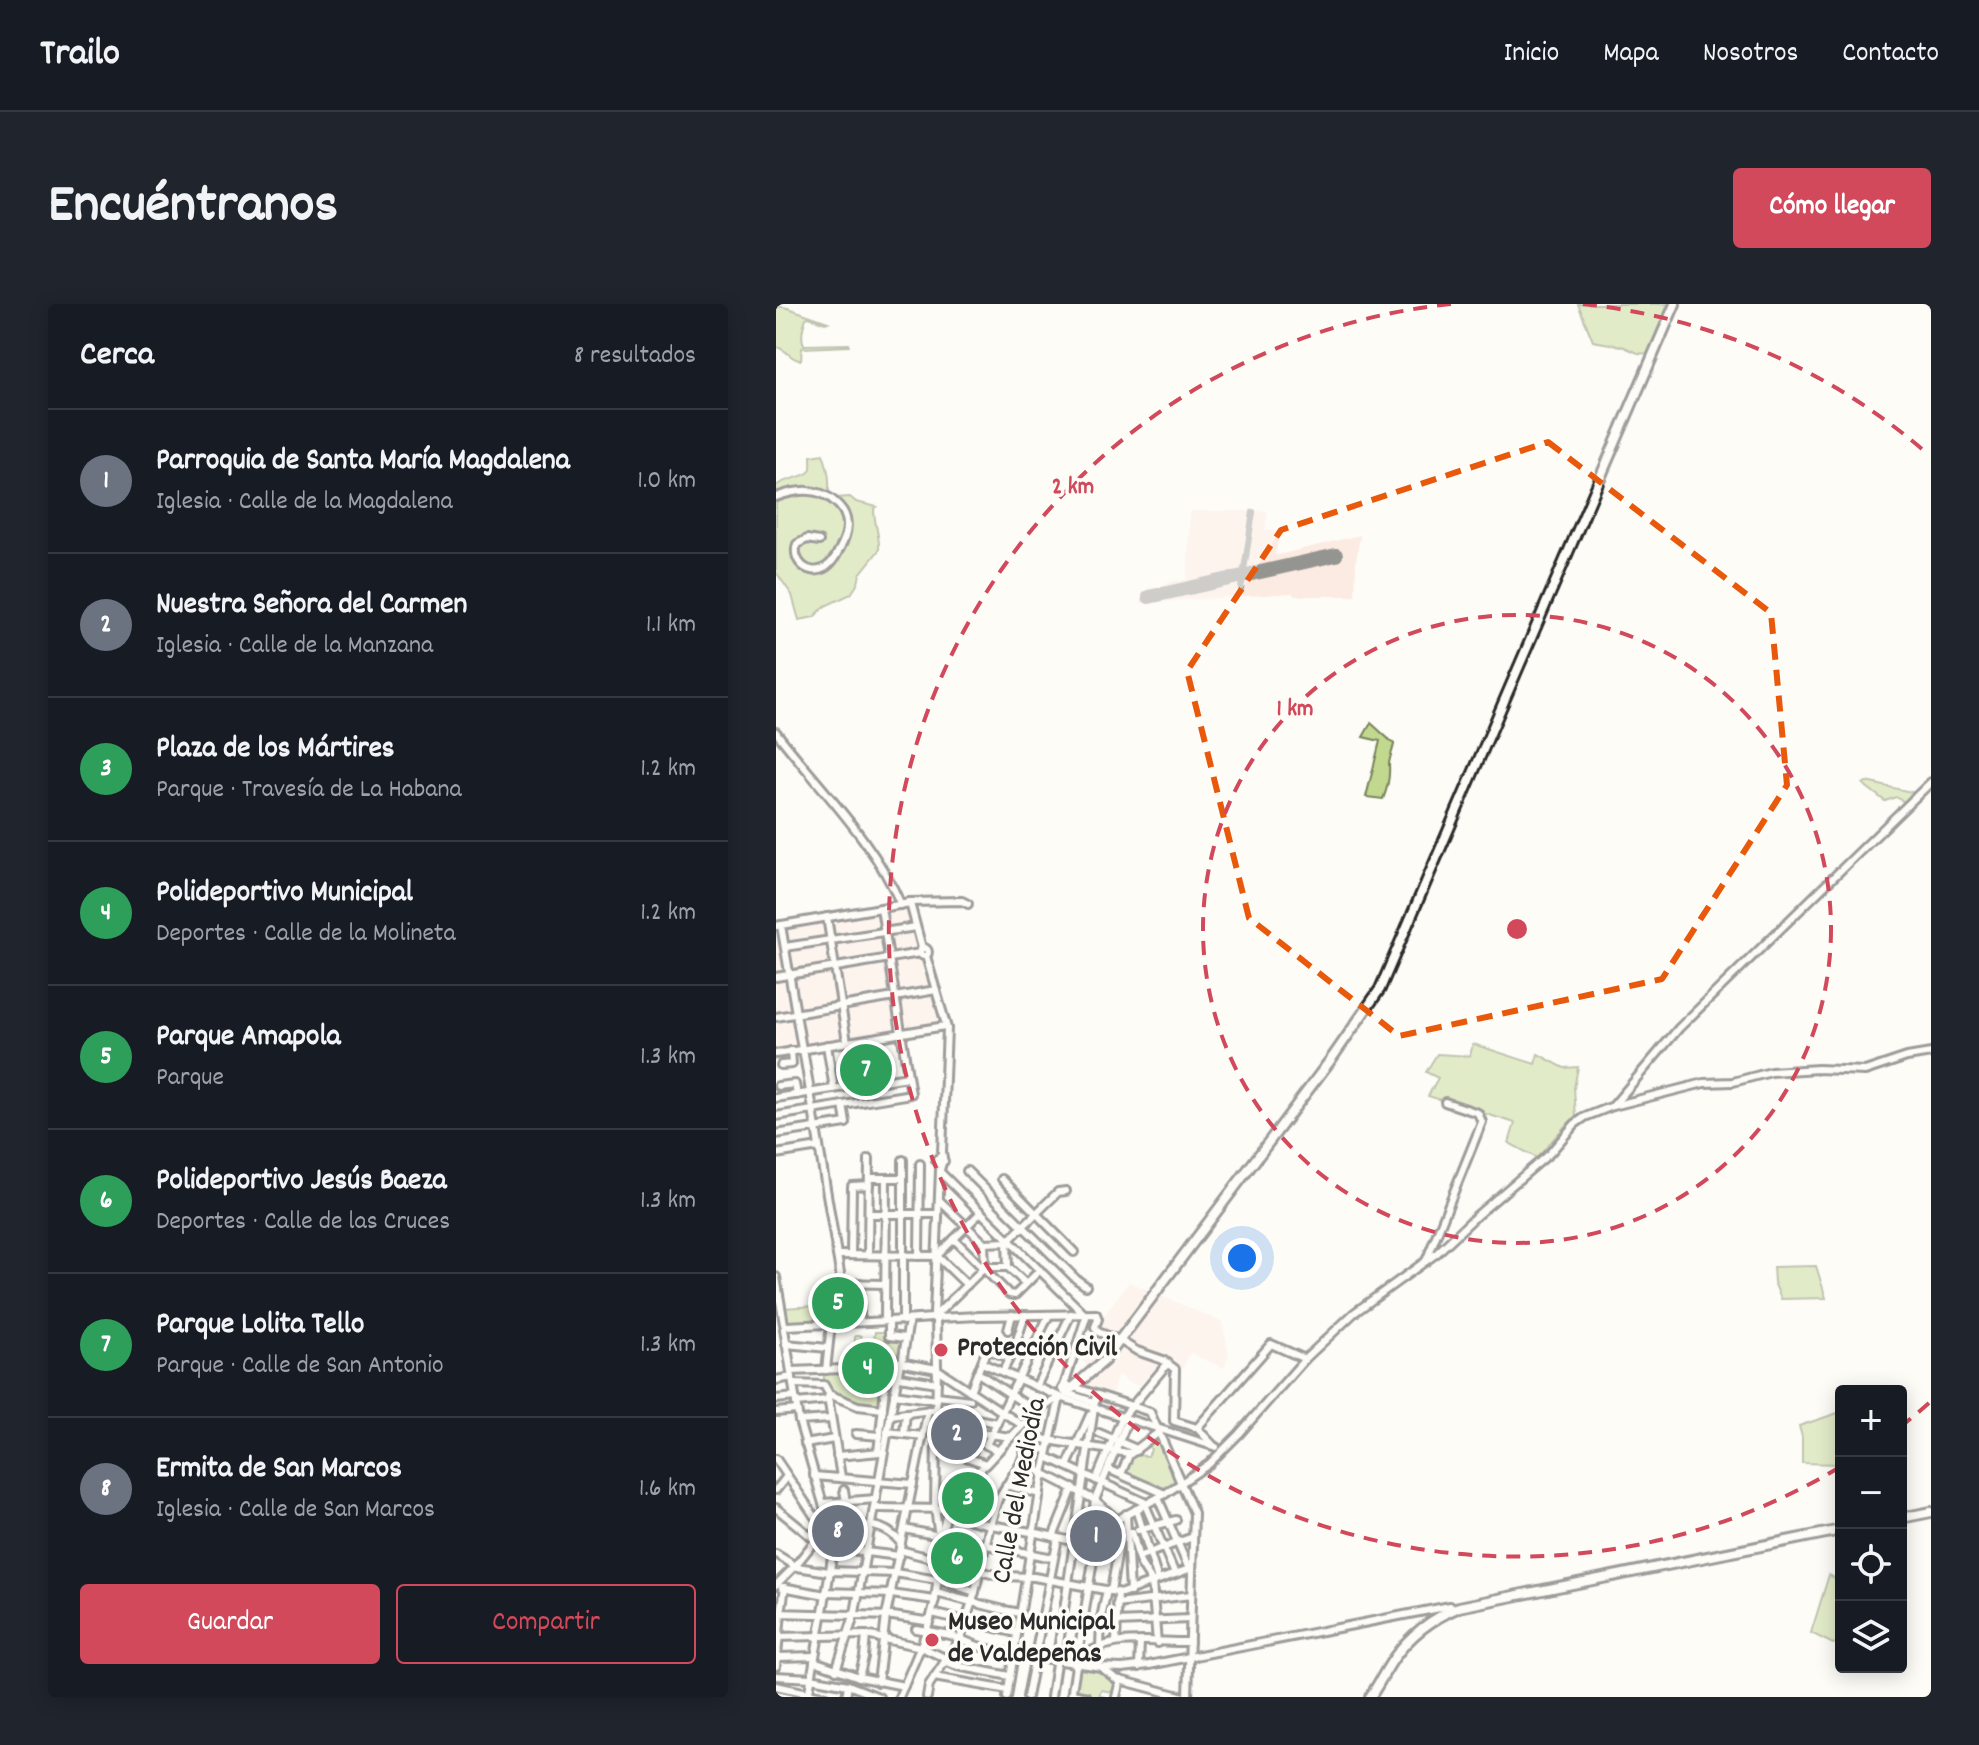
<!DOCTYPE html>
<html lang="es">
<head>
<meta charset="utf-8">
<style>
	body { margin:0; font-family:Dekko,sans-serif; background:#20242c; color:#f1f3f6 }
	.controls { position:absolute; right:24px; bottom:24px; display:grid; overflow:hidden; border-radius:8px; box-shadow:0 4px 20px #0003 }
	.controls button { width:72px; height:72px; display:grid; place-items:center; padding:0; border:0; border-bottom:2px solid #363941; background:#171b24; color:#f1f3f6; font:40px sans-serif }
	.you { position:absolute; left:466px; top:954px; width:28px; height:28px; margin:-20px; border:6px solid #fff; border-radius:50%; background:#1a73e8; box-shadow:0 0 0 12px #1a73e833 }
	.badge { display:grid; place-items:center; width:52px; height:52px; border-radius:50%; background:#d1495b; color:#fff; font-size:26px; font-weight:700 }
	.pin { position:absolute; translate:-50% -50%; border:4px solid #fff; box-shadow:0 2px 8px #0006 }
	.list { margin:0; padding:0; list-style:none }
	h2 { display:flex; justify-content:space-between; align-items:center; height:104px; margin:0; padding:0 32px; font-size:34px }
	h2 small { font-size:26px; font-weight:400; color:#9ea1a6 }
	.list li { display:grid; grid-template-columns:52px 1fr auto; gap:24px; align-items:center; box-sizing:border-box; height:144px; padding:0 32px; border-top:2px solid #363941 }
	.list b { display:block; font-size:30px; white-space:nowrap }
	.list p { margin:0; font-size:26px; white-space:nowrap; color:#9ea1a6 }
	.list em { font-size:26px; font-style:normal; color:#9ea1a6 }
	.actions { display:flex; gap:16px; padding:24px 32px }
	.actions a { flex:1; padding:18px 0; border:2px solid #d1495b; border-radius:8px; text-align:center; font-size:28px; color:#d1495b }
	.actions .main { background:#d1495b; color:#fff }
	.icon { flex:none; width:44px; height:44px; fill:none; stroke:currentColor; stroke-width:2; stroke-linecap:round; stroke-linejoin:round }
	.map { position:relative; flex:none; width:1155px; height:1393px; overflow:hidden; border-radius:8px }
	header { display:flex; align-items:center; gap:48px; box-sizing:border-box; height:112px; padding:0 40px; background:#171b24; border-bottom:2px solid #363941 }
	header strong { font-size:38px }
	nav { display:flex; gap:44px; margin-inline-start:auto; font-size:28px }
	.intro { display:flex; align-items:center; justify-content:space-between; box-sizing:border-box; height:192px; padding:0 48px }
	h1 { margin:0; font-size:56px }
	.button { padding:20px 36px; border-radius:8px; background:#d1495b; color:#fff; font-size:28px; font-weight:700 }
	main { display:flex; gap:48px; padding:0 48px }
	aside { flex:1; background:#171b24; border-radius:8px; box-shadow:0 4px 20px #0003 }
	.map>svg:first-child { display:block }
</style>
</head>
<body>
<header>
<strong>Trailo</strong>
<nav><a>Inicio</a><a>Mapa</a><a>Nosotros</a><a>Contacto</a></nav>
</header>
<div class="intro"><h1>Encuéntranos</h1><a class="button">Cómo llegar</a></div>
<main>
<aside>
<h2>Cerca<small>8 resultados</small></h2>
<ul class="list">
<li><span class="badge" style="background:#6b7280">1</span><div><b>Parroquia de Santa María Magdalena</b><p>Iglesia · Calle de la Magdalena</p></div><em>1.0 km</em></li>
<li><span class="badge" style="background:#6b7280">2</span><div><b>Nuestra Señora del Carmen</b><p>Iglesia · Calle de la Manzana</p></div><em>1.1 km</em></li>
<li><span class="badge" style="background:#2e9e5b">3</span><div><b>Plaza de los Mártires</b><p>Parque · Travesía de La Habana</p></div><em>1.2 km</em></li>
<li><span class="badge" style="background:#2e9e5b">4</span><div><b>Polideportivo Municipal</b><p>Deportes · Calle de la Molineta</p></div><em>1.2 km</em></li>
<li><span class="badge" style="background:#2e9e5b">5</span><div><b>Parque Amapola</b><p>Parque</p></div><em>1.3 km</em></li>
<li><span class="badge" style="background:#2e9e5b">6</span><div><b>Polideportivo Jesús Baeza</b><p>Deportes · Calle de las Cruces</p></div><em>1.3 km</em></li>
<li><span class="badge" style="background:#2e9e5b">7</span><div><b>Parque Lolita Tello</b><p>Parque · Calle de San Antonio</p></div><em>1.3 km</em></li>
<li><span class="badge" style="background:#6b7280">8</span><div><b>Ermita de San Marcos</b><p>Iglesia · Calle de San Marcos</p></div><em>1.6 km</em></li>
</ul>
<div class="actions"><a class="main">Guardar</a><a>Compartir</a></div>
</aside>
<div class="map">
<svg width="1155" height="1393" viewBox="0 0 1155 1393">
	<rect width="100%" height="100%" fill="#fdfcf7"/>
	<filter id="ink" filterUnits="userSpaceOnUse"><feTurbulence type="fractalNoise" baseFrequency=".0125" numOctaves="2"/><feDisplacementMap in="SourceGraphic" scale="16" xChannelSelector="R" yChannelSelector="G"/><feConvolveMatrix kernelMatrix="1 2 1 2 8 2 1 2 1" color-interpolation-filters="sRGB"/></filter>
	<g filter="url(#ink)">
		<g fill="#fcebe2">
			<polygon points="414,207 492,207 489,226 504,228 499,250 502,251 584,231 580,257 579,292 518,292 517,289 364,299 372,284 385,283 396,277 411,276"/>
			<polygon points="135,598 147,642 154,646 153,654 172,722 0,750 0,620"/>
			<polygon points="353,978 446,1018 453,1052 448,1064 414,1049 406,1066 397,1064 386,1057 363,1082 352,1078 342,1071 335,1092 322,1088 312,1078 329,1058 327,1056 313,1065 305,1055 323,1018"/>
		</g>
		<g fill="#c2d88e" stroke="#76825c" stroke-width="2">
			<polygon points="802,0 896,0 874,50 862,49 846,42 817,37"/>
			<path d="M0 2 12 4 52 18 49 19 33 13 30 14C27 22 24 33 28 41L73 40V42L26 44 25 56C16 57 10 44 0 43Z"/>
			<path d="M47 150C51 161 55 177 52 190L40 186 0 191V182C9 174 29 174 34 167 36 165 35 155 35 152Z"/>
			<path d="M21 189C37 188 55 190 65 206 76 223 64 258 44 264 28 268 15 252 25 239L35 236 44 241 47 239V235L29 234 20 240C16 259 31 275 49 264 63 257 76 230 72 215 70 207 63 200 60 194L74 193 80 198 101 203 98 205C98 219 104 232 103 246L84 270 82 279 75 290 49 302 38 313 23 316 16 291 0 268V195Z"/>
			<path d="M595 419 618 440C617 447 613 454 613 461 614 474 612 483 607 495L590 493 604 437 587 433Z"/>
			<polygon points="1090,478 1140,489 1130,499 1120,493 1109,497 1087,480"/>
			<polygon points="697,740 759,760 762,750 788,764 802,763 798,784 800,813 789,822 761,854 733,839 739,819 652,792 662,774 650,768 661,750 694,752"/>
			<polygon points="1040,962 1050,994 1005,995 998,978 997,963"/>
			<polygon points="61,982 65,982 63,996 81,996 80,1015 11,1018 8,1015 7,1004 40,1002 44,997 58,996"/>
			<polygon points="99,1028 112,1028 128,1037 126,1051 115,1049 111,1051 105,1102 84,1102 72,1097 49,1080 47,1067 74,1066 78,1056 79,1032 85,1032 86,1035 98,1035"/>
			<polygon points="1065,1108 1065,1160 1026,1159 1026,1133 1023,1122"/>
			<polygon points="383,1130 402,1175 383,1186 347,1170 355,1151 372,1152 375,1146 372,1139"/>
			<polygon points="1053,1271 1065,1277 1065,1337 1057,1340 1035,1329"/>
			<polygon points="302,1362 320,1365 341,1377 338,1393 336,1393 337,1388 325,1386 323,1392 330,1393 313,1392 313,1388 302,1386 298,1389"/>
		</g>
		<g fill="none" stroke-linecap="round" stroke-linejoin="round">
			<polyline stroke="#949491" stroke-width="6" points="465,285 477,208"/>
			<polyline stroke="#949491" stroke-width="14" points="373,293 560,251"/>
			<defs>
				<g id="minor">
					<path d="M0 193C20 186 42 182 59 198 77 213 72 231 62 248 59 254 56 259 50 263 33 274 15 257 21 240L31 235 43 237"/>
					<path d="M0 428C43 484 97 535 125 601"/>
					<polyline points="132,598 186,597 192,600"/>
					<polyline points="51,613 71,738"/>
					<polyline points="5,621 26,745"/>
					<polyline points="0,622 134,599 146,644"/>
					<polyline points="9,643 140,623"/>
					<circle cx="148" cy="648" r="4"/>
					<polyline points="150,652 171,724 166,848 167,854"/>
					<polyline points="0,673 144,649"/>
					<polyline points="0,713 160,686"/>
					<polyline points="97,734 104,778"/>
					<polyline points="73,738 79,781"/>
					<polyline points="51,741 58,785"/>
					<polyline points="27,745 64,969 64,979 109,980"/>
					<polyline points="0,750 169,722"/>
					<polyline points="5,761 16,760 15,747"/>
					<polyline points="2,782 19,780 21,791"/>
					<polyline points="0,794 132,773"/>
					<polyline points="837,802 928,779 957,778 995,768 1010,767 1042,765 1089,767 1131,753 1155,749"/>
					<polyline points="0,812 135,790 105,604"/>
					<polyline points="0,830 70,819 67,801"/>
					<polyline points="0,850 43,843"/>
					<polygon points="165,852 168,857 163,860 160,856"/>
					<polyline points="127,856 127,1017"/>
					<polyline points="191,867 300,975 310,982"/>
					<polyline points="164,868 308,1010"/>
					<polyline points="93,874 127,874"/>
					<polyline points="226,875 298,948"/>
					<polyline points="163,896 208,939"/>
					<polyline points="93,910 162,910"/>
					<polyline points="178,935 233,990 239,991 264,966"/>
					<polygon points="231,938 232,963 209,963 208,939"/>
					<polyline points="231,938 282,888 290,887"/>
					<polyline points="61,951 161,952"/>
					<polyline points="75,951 76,882 93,881"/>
					<polyline points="92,951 93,855"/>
					<polyline points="162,951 205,908"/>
					<polyline points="143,952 144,860"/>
					<polyline points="161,952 191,981"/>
					<polyline points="650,957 706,818 702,809 669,798"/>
					<polyline points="232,963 250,980"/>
					<polyline points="0,973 8,1020"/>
					<polyline points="84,979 84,1018"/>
					<polyline points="158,1010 164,866 166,859"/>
					<polyline points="160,1011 209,963"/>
					<polyline points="161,1014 203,1012 320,1010 322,1015 319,1023 322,1028 343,1036 361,1047 387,1056 399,1065 398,1117 421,1124"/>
					<polyline points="160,1015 161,1061 159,1204 162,1226 167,1233"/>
					<polyline points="109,1017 110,874"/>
					<polyline points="113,1017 113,1032 130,1034"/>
					<polyline points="10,1022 113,1017 156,1014"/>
					<polyline points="8,1025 23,1117 54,1224"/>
					<polyline points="232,1026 236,1011"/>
					<polyline points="10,1040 52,1044"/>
					<polyline points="126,1059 133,1016"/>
					<polyline points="206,1059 284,1093 440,1143"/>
					<polyline points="50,1066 55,1020"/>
					<polyline points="15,1067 68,1065"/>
					<polyline points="227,1067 238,1045 249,1011"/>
					<polyline points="202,1069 261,1108"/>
					<polyline points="117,1072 161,1079"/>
					<polyline points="0,1076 16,1073"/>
					<polyline points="17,1080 48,1081 52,1088"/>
					<polyline points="288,1082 310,1013 308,1010"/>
					<polyline points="260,1083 295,1010"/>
					<polyline points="298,1083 374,1108 418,1209 412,1393"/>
					<polyline points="194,1087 211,1045 227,1052"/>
					<polyline points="290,1089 318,1098"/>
					<polyline points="118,1090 161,1096"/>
					<polyline points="55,1091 82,1102 107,1105"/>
					<polyline points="161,1092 194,1096"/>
					<polyline points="52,1093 65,1173"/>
					<polyline points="0,1095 19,1093"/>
					<polyline points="20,1099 52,1096"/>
					<polyline points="0,1108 21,1106"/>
					<polyline points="114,1111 156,1106 221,1119"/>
					<polyline points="23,1117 54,1115"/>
					<polyline points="161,1123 235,1133"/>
					<polyline points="111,1128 147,1132"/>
					<polyline points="128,1129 130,1109"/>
					<polyline points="323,1129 358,1144 360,1147"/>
					<polyline points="80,1130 104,1132"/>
					<polyline points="254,1133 352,1149 360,1147"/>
					<polyline points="29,1140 58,1135"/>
					<polyline points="437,1141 421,1124 495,1040 529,1055"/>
					<polyline points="251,1142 272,1146"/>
					<polyline points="161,1143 210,1160"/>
					<polyline points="173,1147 175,1137 197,1143 197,1147"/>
					<polyline points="222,1147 210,1141 273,1011"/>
					<polyline points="102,1148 112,1056 161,1065 246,1121"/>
					<polyline points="61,1152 104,1148"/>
					<polyline points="271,1153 368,1198 399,1270"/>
					<polyline points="0,1155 45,1222 53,1224"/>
					<polyline points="245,1158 319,1196 340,1215 343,1240 335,1287"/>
					<polyline points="291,1162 314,1111"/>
					<polyline points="332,1165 389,1190"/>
					<polyline points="345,1170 353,1151 383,1128"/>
					<polyline points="38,1172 137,1180"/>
					<polyline points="320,1176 346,1114 392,1059"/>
					<polyline points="230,1181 264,1190"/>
					<polyline points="185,1184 222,1195"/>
					<polyline points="0,1186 11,1172"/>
					<polyline points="68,1186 74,1223"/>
					<polyline points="382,1194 413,1265"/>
					<polyline points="47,1199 100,1195"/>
					<polyline points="0,1204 39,1236"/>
					<path d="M98 1204 173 1205C188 1220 238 1224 260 1229 272 1231 285 1235 298 1237L309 1233 389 1190 433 1160 463 1130 529 1055 578 1009 661 949 700 912 774 849 799 820 809 813 837 802 903 724 1155 478"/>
					<polyline points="360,1205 382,1276"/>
					<polyline points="350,1210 354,1288"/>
					<polyline points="184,1212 196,1187"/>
					<path d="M57 1224C85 1222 105 1215 125 1239"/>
					<polyline points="128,1225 277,1254"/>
					<polyline points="362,1226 400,1216"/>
					<polyline points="356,1228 364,1259 376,1278 381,1339"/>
					<polyline points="277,1233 297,1184"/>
					<polyline points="57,1244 123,1252"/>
					<polyline points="124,1246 223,1272 258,1273 346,1289 416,1264"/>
					<polyline points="0,1250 21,1263 53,1268"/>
					<polyline points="362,1253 417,1233"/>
					<polyline points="54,1267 119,1269 162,1276 199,1288"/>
					<polyline points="0,1281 19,1262 47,1227 53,1225"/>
					<polyline points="6,1283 50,1291"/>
					<polyline points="50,1288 115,1290 159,1296"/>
					<polyline points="160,1289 228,1306 244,1309"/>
					<polyline points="341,1300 415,1291"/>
					<polyline points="0,1309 117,1312 149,1317 154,1314"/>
					<polyline points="156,1309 241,1329"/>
					<polyline points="340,1318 414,1315"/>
					<polyline points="140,1325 174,1331 202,1342 220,1347 325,1363 346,1364 373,1361 674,1302"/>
					<polyline points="0,1333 90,1331 145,1343 171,1355"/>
					<polyline points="340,1338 342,1289"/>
					<polyline points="324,1344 325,1314 331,1286"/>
					<polyline points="2,1353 38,1352"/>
					<polyline points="38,1357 83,1373 128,1382"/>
					<polyline points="169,1357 181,1362 234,1372"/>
					<path d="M301 1359C327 1328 378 1339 414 1338"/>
					<polyline points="0,1362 5,1309 9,1283"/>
					<polyline points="363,1363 364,1338"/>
					<polyline points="326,1364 340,1375 408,1393"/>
					<polyline points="60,1366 79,1309 124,1059"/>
					<polyline points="0,1372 35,1374 72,1381 70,1393"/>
					<polyline points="83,1373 88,1353 90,1331"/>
					<polyline points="158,1373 232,1386"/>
					<polyline points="102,1378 110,1312 152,1106"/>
					<polyline points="72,1381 103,1393"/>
					<polyline points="0,1382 51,1393"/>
					<polyline points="296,1390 311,1393"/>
					<polyline points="32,1393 54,1267 57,1244 56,1228"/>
					<path d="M123 1393C137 1361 152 1330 159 1295 164 1267 162 1231 173 1205 181 1185 197 1173 212 1158 234 1134 255 1109 284 1093"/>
					<polyline points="151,1393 153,1381 184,1335 199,1288 214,1221 222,1195 245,1158 263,1107"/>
					<polyline points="231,1393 267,1169 284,1093"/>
					<polyline points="251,1393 282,1234"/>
					<polyline points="275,1393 320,1091"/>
					<polyline points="295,1393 320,1238 315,1235 314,1232 319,1196 352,1116"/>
					<polyline points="340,1393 344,1376"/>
				</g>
				<g id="major">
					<polygon points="290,1081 293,1083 290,1088 287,1085"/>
					<polyline points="293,1087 328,1057 556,754 604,685 899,0"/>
					<polyline points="1125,1214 1155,1208"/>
					<path d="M594 1393C603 1380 609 1367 618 1354 634 1331 657 1314 683 1303L1065 1226"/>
				</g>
			</defs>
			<use href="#minor" stroke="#2b2b2b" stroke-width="12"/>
			<use href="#major" stroke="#2b2b2b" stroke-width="14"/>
			<use href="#minor" stroke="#fdfcf7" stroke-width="6"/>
			<use href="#major" stroke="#fdfcf7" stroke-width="8"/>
		</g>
	</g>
	<path d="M0 0H1155V1393H0ZM772 138 995 309 1011 481 886 675 623 732 473 614 411 367 505 226Z" fill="#fdfcf7" fill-opacity=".55" fill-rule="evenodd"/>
	<path fill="none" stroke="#e8590c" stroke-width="6" stroke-dasharray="16 10" stroke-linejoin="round" d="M772 138 995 309 1011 481 886 675 623 732 473 614 411 367 505 226Z"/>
	<g fill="none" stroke="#d1495b" stroke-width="4" stroke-dasharray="14 10">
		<circle cx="741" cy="625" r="314"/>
		<path d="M1153 1099A628 628 0 0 1 1128 1120M1064 1163A628 628 0 1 1 675 0M807 0A628 628 0 0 1 1153 151"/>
	</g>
	<g fill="#d1495b" stroke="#fdfcf7" stroke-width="3">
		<circle cx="165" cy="1046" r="8"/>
		<circle cx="156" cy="1336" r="8"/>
	</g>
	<g text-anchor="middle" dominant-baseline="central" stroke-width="7" stroke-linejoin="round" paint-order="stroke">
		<g font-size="28" font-weight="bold" fill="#2b2b2b" stroke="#fdfcf7" text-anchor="start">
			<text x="181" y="1046">Protección Civil</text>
			<text x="172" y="1320">Museo Municipal<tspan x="172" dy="32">de Valdepeñas</tspan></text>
		</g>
		<g font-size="28" fill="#2b2b2b" stroke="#fdfcf7">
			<text transform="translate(245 1187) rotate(-79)">Calle del Mediodía</text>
		</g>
	</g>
	<circle cx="741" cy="625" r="12" fill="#d1495b" stroke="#fdfcf7" stroke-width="4"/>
	<g font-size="24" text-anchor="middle" font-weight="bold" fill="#d1495b" stroke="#fdfcf7" stroke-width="7" stroke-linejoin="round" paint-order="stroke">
		<text x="297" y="189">2 km</text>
		<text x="519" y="411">1 km</text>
	</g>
</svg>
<div class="controls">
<button>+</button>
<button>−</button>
<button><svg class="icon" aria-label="locate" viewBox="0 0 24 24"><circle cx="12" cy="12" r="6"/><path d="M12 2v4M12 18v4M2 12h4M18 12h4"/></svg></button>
<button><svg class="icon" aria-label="layers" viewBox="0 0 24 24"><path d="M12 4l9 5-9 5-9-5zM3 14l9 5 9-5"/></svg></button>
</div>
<div class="you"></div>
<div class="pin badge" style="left:320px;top:1232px;background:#6b7280">1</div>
<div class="pin badge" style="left:181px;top:1130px;background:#6b7280">2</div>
<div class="pin badge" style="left:192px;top:1194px;background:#2e9e5b">3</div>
<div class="pin badge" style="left:92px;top:1064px;background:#2e9e5b">4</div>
<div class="pin badge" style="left:62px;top:999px;background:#2e9e5b">5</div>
<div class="pin badge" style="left:181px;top:1254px;background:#2e9e5b">6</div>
<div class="pin badge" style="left:90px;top:766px;background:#2e9e5b">7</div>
<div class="pin badge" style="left:62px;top:1227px;background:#6b7280">8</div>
</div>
</main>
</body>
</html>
